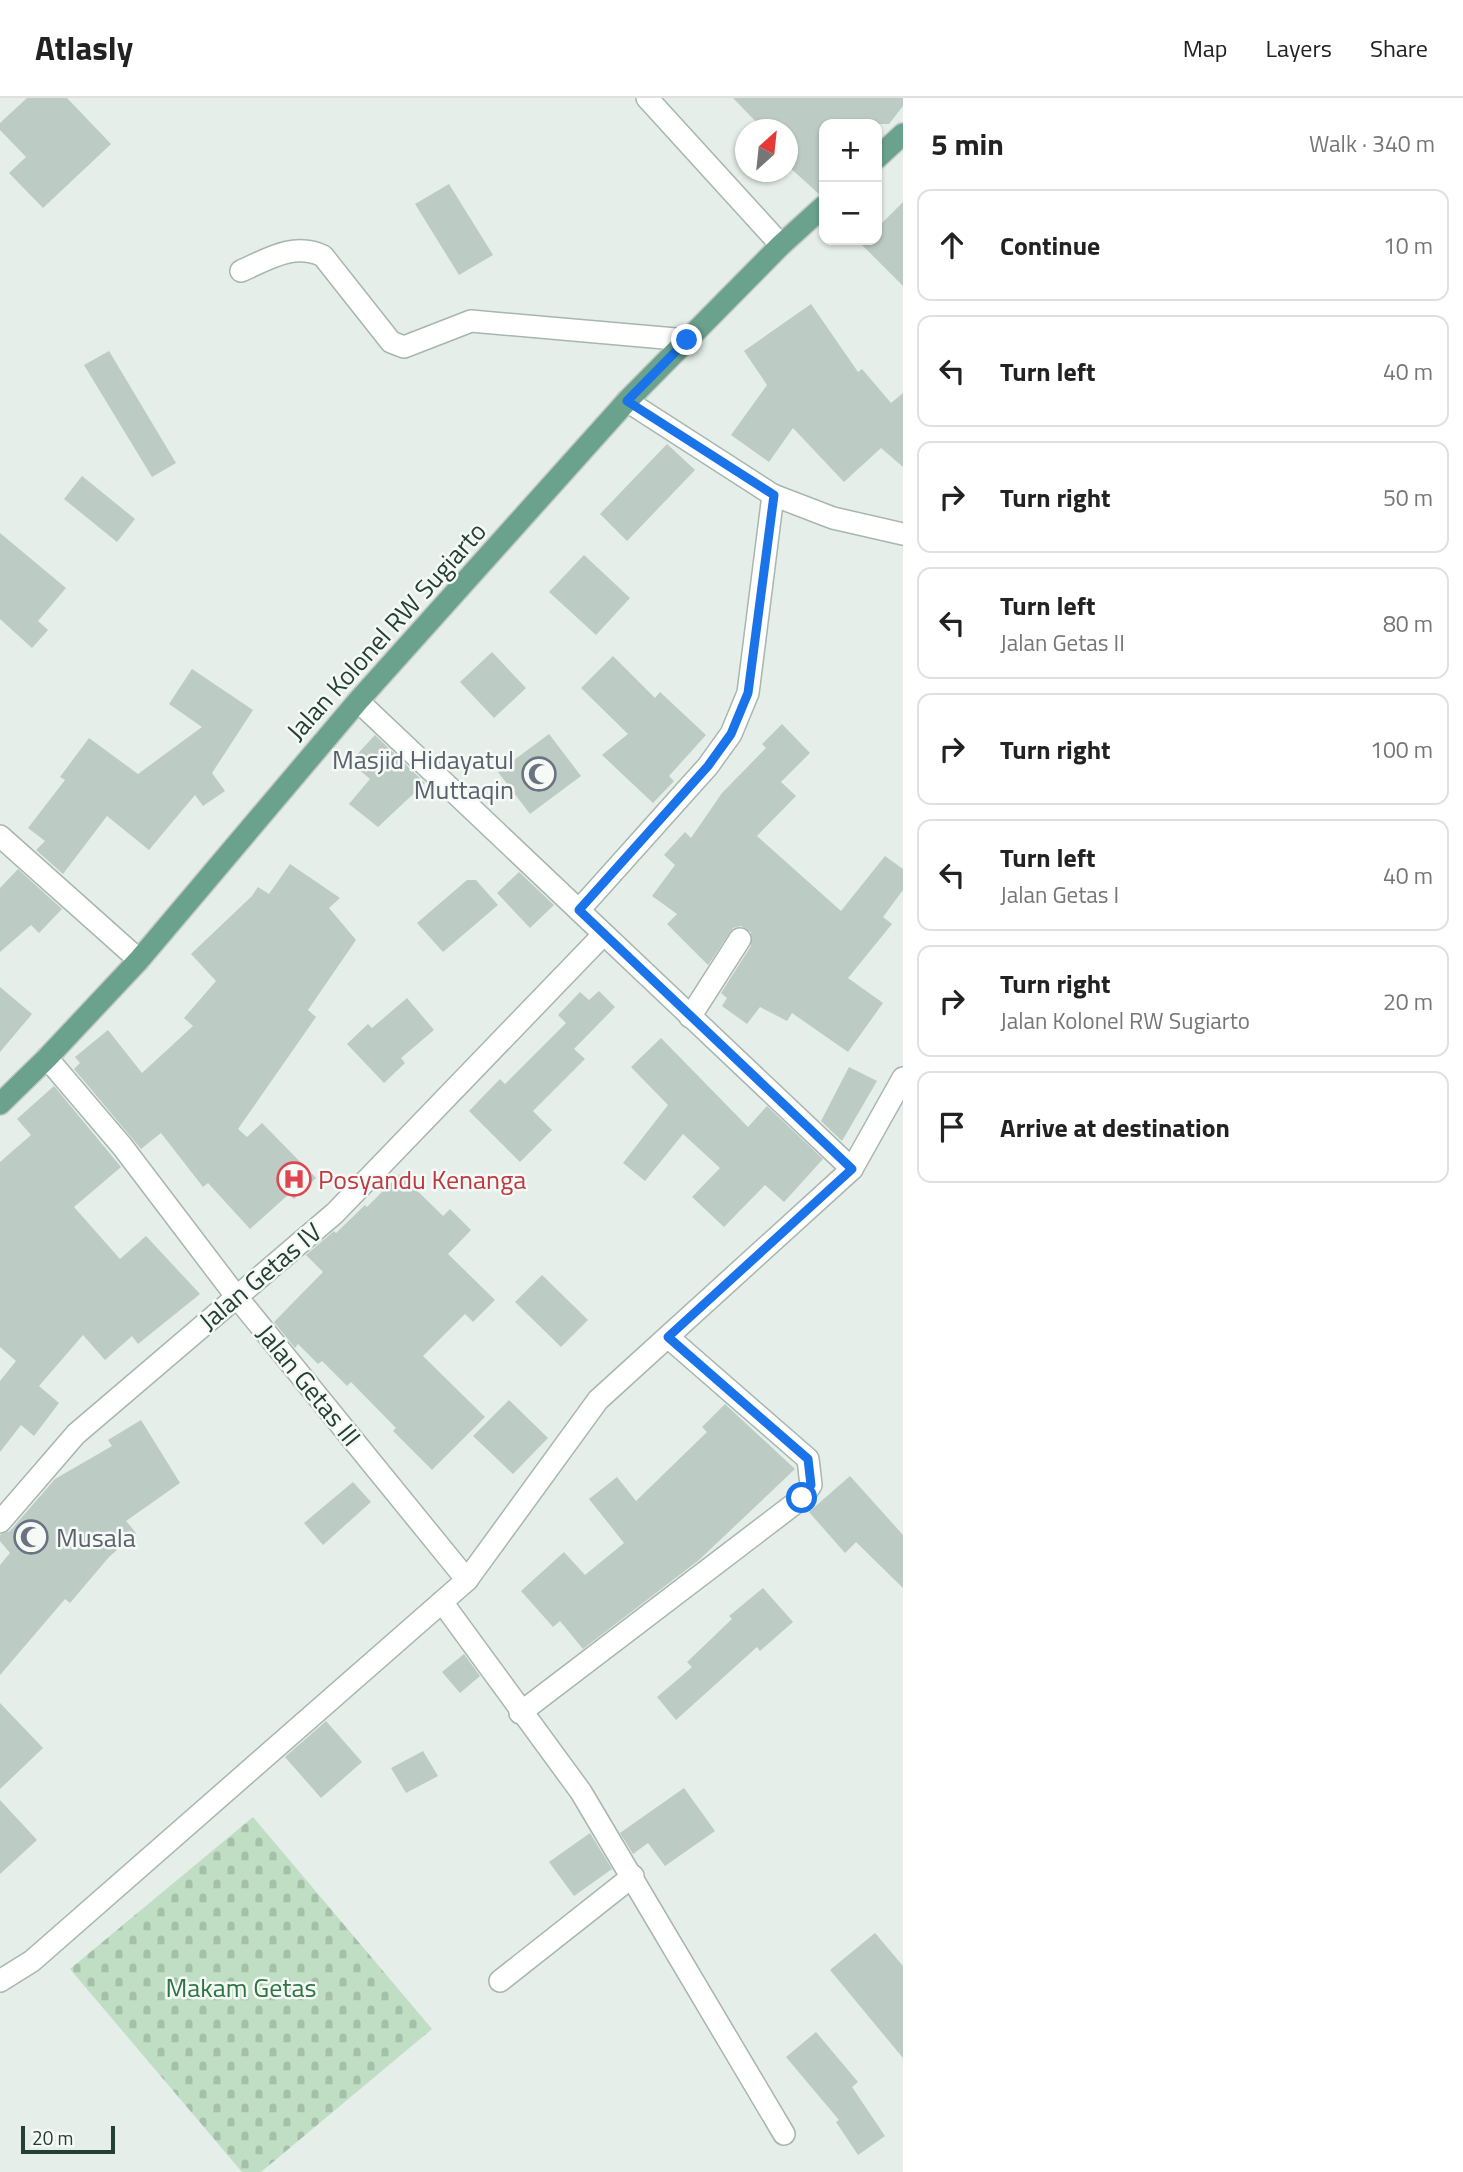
<!DOCTYPE html>
<html lang="en">
<head>
<meta charset="utf-8">
<style>
	body { margin:0; font-family:"Titillium Web",sans-serif; background:#f2f2f2; color:#222 }
	.controls { position:absolute; right:21px; top:21px; display:grid; overflow:hidden; border-radius:14px; box-shadow:0 2px 5px #0004 }
	.controls button { width:63px; height:63px; display:grid; place-items:center; padding:0; border:0; border-bottom:2px solid #e0e0e0; background:#fff; color:#222; font:35px sans-serif }
	.compass { position:absolute; left:735px; top:21px; width:63px; height:63px; border-radius:50%; background:#fff; box-shadow:0 2px 5px #0004; rotate:27deg }
	.scale { position:absolute; left:21px; bottom:18px; width:94px; box-sizing:border-box; padding-left:7px; border:4px solid #243f35; border-top:0; font-size:19px; line-height:24px; white-space:nowrap; color:#243f35; -webkit-text-stroke:5px #f6faf7; paint-order:stroke }
	.stop { position:absolute; width:21px; height:21px; margin:-16px; border:5px solid #1a73e8; border-radius:50%; background:#fff }
	.stop.end { background:#1a73e8; border-color:#fff; box-shadow:0 2px 7px #0008 }
	.list { margin:0; padding:0; list-style:none }
	h2 { display:flex; justify-content:space-between; align-items:center; height:91px; margin:0; padding:0 28px; font-size:30px }
	h2 small { font-size:23px; font-weight:400; color:#767676 }
	.list li { display:grid; grid-template-columns:46px 1fr auto; gap:21px; align-items:center; box-sizing:border-box; height:112px; margin:0 14px 14px; padding:0 14px; border:2px solid #e0e0e0; border-radius:14px }
	.list b { display:block; font-size:26px; white-space:nowrap }
	.list p { margin:0; font-size:23px; white-space:nowrap; color:#767676 }
	.list em { font-size:23px; font-style:normal; color:#767676 }
	.icon { flex:none; width:38px; height:38px; fill:none; stroke:currentColor; stroke-width:2; stroke-linecap:round; stroke-linejoin:round }
	.map { position:relative; flex:none; width:903px; height:2074px; overflow:hidden }
	header { display:flex; align-items:center; gap:42px; box-sizing:border-box; height:98px; padding:0 35px; background:#fff; border-bottom:2px solid #e0e0e0 }
	header strong { font-size:33px }
	nav { display:flex; gap:38px; margin-inline-start:auto; font-size:24px }
	main { display:flex }
	aside { flex:1; background:#fff }
	.map>svg:first-child { display:block }
</style>
</head>
<body>
<header>
<strong>Atlasly</strong>
<nav><a>Map</a><a>Layers</a><a>Share</a></nav>
</header>
<main>
<div class="map">
<svg width="903" height="2074" viewBox="0 0 903 2074">
	<defs>
		<pattern id="cemetery-stones" width="16" height="16" patternUnits="userSpaceOnUse" patternTransform="scale(1.75)"><rect width="16" height="16" fill="#bfdec4"/><path d="M2 7V4a2 2 0 0 1 4 0v3zM10 15v-3a2 2 0 0 1 4 0v3z" fill="#a4c0a9"/></pattern>
	</defs>
	<rect width="100%" height="100%" fill="#e5eee9"/>
	<polygon fill="url(#cemetery-stones)" points="253,1719 432,1931 261,2074 242,2074 70,1871"/>
	<g fill="#bdcbc5">
		<polygon points="27,0 67,0 111,46 43,110 9,75 26,59 0,32 0,25"/>
		<polygon points="733,0 903,0 903,8 889,26 824,26 824,95 819,96 788,68 788,32 764,32"/>
		<polygon points="449,86 493,157 459,177 415,106"/>
		<polygon points="903,104 903,188 861,146 865,142 877,142 877,130"/>
		<polygon points="811,206 858,274 862,271 891,305 903,295 903,369 881,350 844,384 793,330 769,364 731,337 767,287 744,253"/>
		<polygon points="109,253 176,365 152,379 84,267"/>
		<polygon points="667,346 695,372 627,443 600,416"/>
		<polygon points="82,378 135,421 117,444 64,401"/>
		<polygon points="0,435 66,490 38,523 48,532 32,550 0,521"/>
		<polygon points="584,457 630,500 596,537 549,494"/>
		<polygon points="492,554 526,590 494,620 460,584"/>
		<polygon points="613,558 655,600 660,594 706,637 669,678 674,683 653,705 602,657 628,636 581,590"/>
		<polygon points="192,571 253,612 212,675 225,693 203,708 195,697 149,752 107,718 63,776 36,752 45,743 28,730 65,682 60,679 89,640 138,676 202,629 169,606"/>
		<polygon points="782,626 810,655 781,684 796,698 757,738 841,813 885,758 903,771 903,792 883,819 892,826 848,880 883,905 848,954 792,915 787,923 760,909 747,926 722,908 727,900 721,895 751,848 751,834 741,828 733,830 708,867 667,826 677,816 652,798 675,767 664,757 685,734 691,740 722,695 766,650 762,646"/>
		<polygon points="549,636 581,678 530,716 498,674"/>
		<polygon points="375,637 425,685 378,729 349,706 370,681 350,664"/>
		<polygon points="290,766 340,800 329,810 356,842 308,912 316,919 238,1031 247,1039 262,1025 316,1080 294,1101 289,1096 250,1131 208,1085 203,1089 161,1035 141,1051 74,971 80,965 75,959 108,932 142,975 193,928 184,920 216,883 191,856 252,798 258,789 269,796"/>
		<polygon points="18,771 62,811 39,835 31,827 0,854 0,790"/>
		<polygon points="519,774 554,807 530,830 497,795"/>
		<polygon points="467,782 476,782 498,807 443,854 417,825"/>
		<polygon points="0,889 32,916 0,954"/>
		<polygon points="599,893 615,909 574,951 585,961 533,1013 552,1032 520,1064 469,1013 500,981 505,986 566,925 558,917 580,894 589,902"/>
		<polygon points="407,900 434,932 401,960 405,965 384,985 347,946 368,926 372,930"/>
		<polygon points="661,940 748,1029 767,1008 823,1061 784,1104 765,1087 724,1129 692,1099 720,1070 683,1036 645,1083 623,1065 668,1007 631,969"/>
		<polygon points="849,969 877,983 842,1043 821,1023"/>
		<polygon points="54,988 121,1069 74,1109 120,1161 146,1138 200,1196 138,1246 132,1238 105,1262 83,1237 39,1288 59,1305 34,1338 21,1327 0,1354 0,1283 16,1263 0,1249 0,1064 31,1037 17,1021"/>
		<polygon points="400,1076 443,1118 450,1111 471,1132 448,1156 495,1202 473,1224 465,1216 423,1258 485,1319 432,1372 393,1333 396,1330 351,1284 347,1288 322,1263 318,1266 298,1246 295,1250 274,1224 323,1174 306,1157 334,1133 336,1135 365,1107 367,1109"/>
		<polygon points="542,1177 588,1222 561,1249 515,1204"/>
		<polygon points="509,1302 548,1340 513,1376 473,1338"/>
		<polygon points="725,1306 795,1371 699,1462 583,1551 560,1523 553,1529 521,1493 564,1454 585,1477 624,1445 589,1401 617,1379 636,1403 707,1334 702,1329"/>
		<polygon points="141,1322 180,1385 126,1423 136,1435 109,1459 70,1505 65,1501 0,1577 0,1467 10,1455 0,1443 0,1437 10,1433 55,1381 112,1348 108,1342"/>
		<polygon points="850,1378 903,1437 903,1490 856,1444 845,1455 809,1414"/>
		<polygon points="353,1384 371,1404 323,1447 304,1425"/>
		<polygon points="763,1490 793,1524 760,1553 757,1549 676,1622 657,1599 692,1569 687,1564 732,1521 729,1518"/>
		<polygon points="464,1556 480,1578 460,1595 442,1574"/>
		<polygon points="0,1605 43,1650 0,1691"/>
		<polygon points="326,1623 362,1664 321,1700 285,1659"/>
		<polygon points="423,1653 438,1678 406,1695 391,1670"/>
		<polygon points="684,1690 715,1733 665,1768 648,1745 633,1756 620,1735"/>
		<polygon points="0,1702 37,1742 0,1776"/>
		<polygon points="590,1735 612,1771 574,1798 549,1764"/>
		<polygon points="875,1835 903,1868 903,1960 830,1872"/>
		<polygon points="816,1934 858,1984 852,1989 885,2038 858,2057 836,2024 839,2022 786,1959"/>
	</g>
	<g fill="none" stroke-linecap="round" stroke-linejoin="round">
		<defs>
			<g id="minor">
				<polyline points="647,0 781,147"/>
				<path d="M241 173C268 161 294 144 323 158L391 244 404 249 471 223 687 242"/>
				<polyline points="627,303 773,397 833,420 903,436"/>
				<polyline points="358,603 852,1071"/>
				<polyline points="0,738 139,862"/>
				<polyline points="579,812 708,668 731,636 748,595 773,397"/>
				<polyline points="690,919 740,841"/>
				<polyline points="47,960 122,1048 236,1198 467,1482"/>
				<polyline points="0,1424 76,1336 335,1115 603,837"/>
				<polyline points="442,1504 581,1694 784,2036"/>
				<polyline points="520,1615 802,1400 811,1387 808,1361 668,1239"/>
				<polyline points="0,1883 32,1863 467,1482 598,1302 852,1071 903,980"/>
				<polyline points="500,1883 633,1778"/>
			</g>
			<g id="major">
				<polyline points="877,60 903,36"/>
				<polyline points="0,1006 47,960 139,862 358,603 627,303 781,147 824,108"/>
			</g>
		</defs>
		<use href="#minor" stroke="#a7b6af" stroke-width="24"/>
		<use href="#major" stroke="#c2c9c6" stroke-width="24"/>
		<use href="#minor" stroke="#fff" stroke-width="21"/>
		<use href="#major" stroke="#6ba28e" stroke-width="21"/>
	</g>
	<g fill="none" stroke-linecap="round" stroke-linejoin="round">
		<polyline stroke="#1a73e8" stroke-width="9" points="687,242 627,303 774,397 748,595 731,636 708,668 579,812 852,1071 668,1239 808,1361 811,1387 802,1400"/>
	</g>
	<defs>
		<symbol id="mosque-ring" viewBox="-11 -11 22 22"><circle r="9.5" fill="#f6faf7" stroke="#6b7280" stroke-width="1.5"/><path d="M3.5-4.9A6 6 0 1 0 3.5 4.9A5 5 0 1 1 3.5-4.9Z" fill="#6b7280"/></symbol>
		<symbol id="hospital-ring" viewBox="-11 -11 22 22"><circle r="9.5" fill="#f6faf7" stroke="#e0444e" stroke-width="1.5"/><path d="M-5-5h3v3.5h4V-5h3V5h-3V1.5h-4V5h-3Z" fill="#e0444e"/></symbol>
	</defs>
	<g fill-rule="evenodd">
		<use href="#mosque-ring" x="520" y="657" width="38" height="38"/>
		<use href="#hospital-ring" x="275" y="1062" width="38" height="38"/>
		<use href="#mosque-ring" x="12" y="1420" width="38" height="38"/>
	</g>
	<g text-anchor="middle" dominant-baseline="central" stroke-width="5" stroke-linejoin="round" paint-order="stroke">
		<g font-size="26" fill="#243f35" stroke="#f6faf7">
			<text transform="translate(386 533) rotate(-48)">Jalan Kolonel RW Sugiarto</text>
			<text transform="translate(260 1178) rotate(-40)">Jalan Getas IV</text>
			<text transform="translate(309 1287) rotate(51)">Jalan Getas III</text>
		</g>
		<g font-size="26" fill="#5b616d" stroke="#f6faf7" text-anchor="end">
			<text x="514" y="661">Masjid Hidayatul<tspan x="514" dy="30">Muttaqin</tspan></text>
			<text x="56" y="1439" text-anchor="start">Musala</text>
		</g>
		<g font-size="26" fill="#be3a42" stroke="#f6faf7" text-anchor="start">
			<text x="318" y="1081">Posyandu Kenanga</text>
		</g>
		<g font-size="26" fill="#2f7544" stroke="#f6faf7">
			<text x="241" y="1889">Makam Getas</text>
		</g>
	</g>
</svg>
<div class="controls">
<button>+</button>
<button>−</button>
</div>
<svg class="compass" viewBox="-18 -18 36 36"><path d="M0-13l5 13h-10z" fill="#e53935"/><path d="M0 13l5-13h-10z" fill="#767676"/></svg>
<div class="scale">20 m</div>
<div class="stop" style="left:802px;top:1400px"></div>
<div class="stop end" style="left:687px;top:242px"></div>
</div>
<aside>
<h2>5 min<small>Walk · 340 m</small></h2>
<ul class="list">
<li><svg class="icon" aria-label="ahead" viewBox="0 0 24 24"><path d="M12 20V5M6 11l6-6 6 6"/></svg><div><b>Continue</b></div><em>10 m</em></li>
<li><svg class="icon" aria-label="left" viewBox="0 0 24 24"><path d="M17 20v-9H6M10 6l-5 5 5 5"/></svg><div><b>Turn left</b></div><em>40 m</em></li>
<li><svg class="icon" aria-label="right" viewBox="0 0 24 24"><path d="M7 20v-9h11M14 6l5 5-5 5"/></svg><div><b>Turn right</b></div><em>50 m</em></li>
<li><svg class="icon" aria-label="left" viewBox="0 0 24 24"><path d="M17 20v-9H6M10 6l-5 5 5 5"/></svg><div><b>Turn left</b><p>Jalan Getas II</p></div><em>80 m</em></li>
<li><svg class="icon" aria-label="right" viewBox="0 0 24 24"><path d="M7 20v-9h11M14 6l5 5-5 5"/></svg><div><b>Turn right</b></div><em>100 m</em></li>
<li><svg class="icon" aria-label="left" viewBox="0 0 24 24"><path d="M17 20v-9H6M10 6l-5 5 5 5"/></svg><div><b>Turn left</b><p>Jalan Getas I</p></div><em>40 m</em></li>
<li><svg class="icon" aria-label="right" viewBox="0 0 24 24"><path d="M7 20v-9h11M14 6l5 5-5 5"/></svg><div><b>Turn right</b><p>Jalan Kolonel RW Sugiarto</p></div><em>20 m</em></li>
<li><svg class="icon" aria-label="arrive" viewBox="0 0 24 24"><path d="M6 21V4h12l-3 4 3 4H6"/></svg><div><b>Arrive at destination</b></div></li>
</ul>
</aside>
</main>
</body>
</html>
